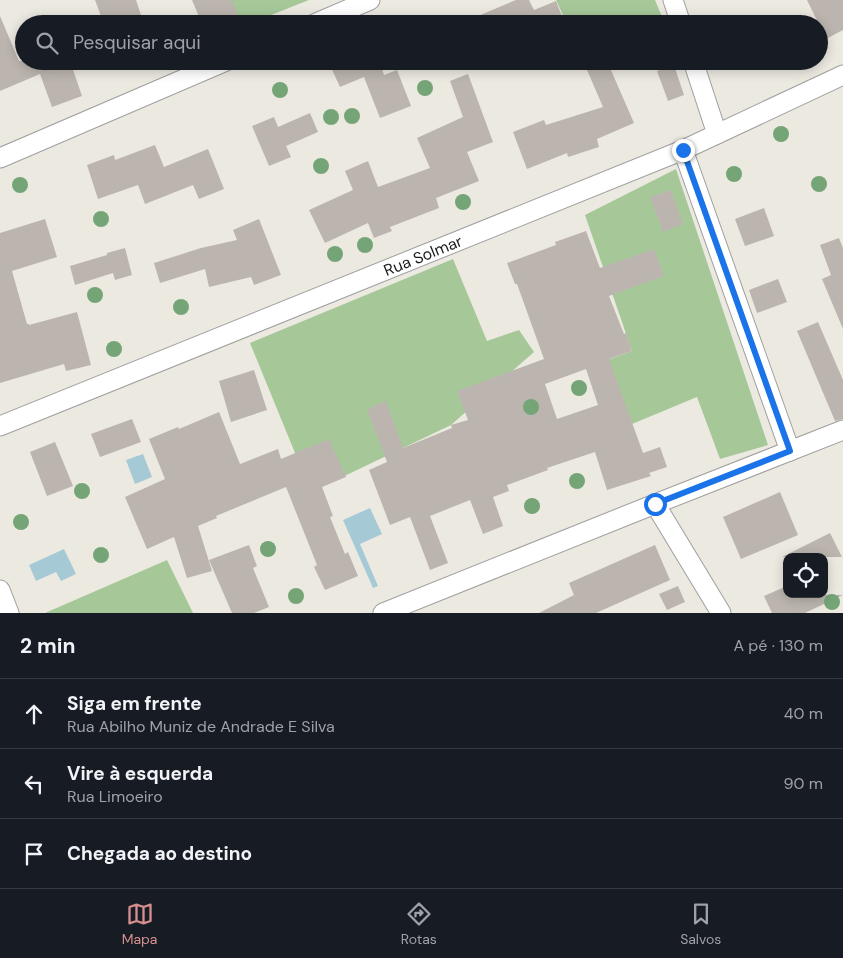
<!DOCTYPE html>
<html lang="pt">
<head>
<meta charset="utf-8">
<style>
	body { margin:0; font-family:"DM Sans",sans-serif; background:#242831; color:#f1f3f6 }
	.controls { position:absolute; right:15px; bottom:15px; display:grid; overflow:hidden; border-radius:10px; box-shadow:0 2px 12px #0003 }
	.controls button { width:45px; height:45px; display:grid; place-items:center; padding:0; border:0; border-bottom:1px solid #363941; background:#171b24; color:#f1f3f6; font:25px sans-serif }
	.stop { position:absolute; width:15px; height:15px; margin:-11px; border:4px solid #1a73e8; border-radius:50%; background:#fff }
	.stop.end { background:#1a73e8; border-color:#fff; box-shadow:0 1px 5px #0008 }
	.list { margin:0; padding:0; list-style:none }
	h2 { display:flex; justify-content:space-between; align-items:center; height:65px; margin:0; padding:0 20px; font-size:21px }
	h2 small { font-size:16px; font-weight:400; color:#9ea1a6 }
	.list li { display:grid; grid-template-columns:32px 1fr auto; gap:15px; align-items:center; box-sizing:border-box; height:70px; padding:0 20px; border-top:1px solid #363941 }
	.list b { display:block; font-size:19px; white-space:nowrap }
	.list p { margin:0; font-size:16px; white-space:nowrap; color:#9ea1a6 }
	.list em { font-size:16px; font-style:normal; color:#9ea1a6 }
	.icon { flex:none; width:28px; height:28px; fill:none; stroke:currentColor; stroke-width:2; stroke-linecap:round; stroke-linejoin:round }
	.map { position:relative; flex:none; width:843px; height:613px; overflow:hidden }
	.search { position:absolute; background:#171b24; box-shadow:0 2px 12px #0003; left:15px; right:15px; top:15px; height:55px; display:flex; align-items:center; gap:12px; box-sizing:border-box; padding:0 18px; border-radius:28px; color:#9ea1a6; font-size:19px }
	.sheet { height:275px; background:#171b24 }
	nav { display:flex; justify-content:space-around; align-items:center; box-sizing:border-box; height:70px; border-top:1px solid #363941; background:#171b24; font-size:14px; color:#9ea1a6 }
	nav a { display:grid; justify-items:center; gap:2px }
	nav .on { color:#d68f8f }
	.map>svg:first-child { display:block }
</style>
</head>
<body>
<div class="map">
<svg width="843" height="613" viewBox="0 0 843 613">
	<rect width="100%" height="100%" fill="#ece9e1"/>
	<g fill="#a6c899">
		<polygon points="231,0 309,0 248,24 240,24"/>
		<polygon points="556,0 655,0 662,17 645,24 567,24"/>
		<polygon points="676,169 768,445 720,459 697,397 632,424 607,360 632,351 585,215"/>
		<polygon points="453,259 487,341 519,330 534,352 451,425 311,492 250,343"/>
		<polygon points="167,560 193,613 45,613"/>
	</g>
	<g fill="#a5cad6">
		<polygon points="143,454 152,477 135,484 126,460"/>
		<polygon points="370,508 382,534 360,544 378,586 373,588 343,520"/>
		<polygon points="64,549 76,574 61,581 56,572 36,581 29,565"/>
	</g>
	<g fill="#bcb5af" fill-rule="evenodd">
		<polygon points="95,0 136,0 144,24 104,24"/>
		<polygon points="192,0 232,0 241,24 202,24"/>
		<polygon points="516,0 529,0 534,10 556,1 565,24 459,24"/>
		<polygon points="807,0 843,0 843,30 826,39"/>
		<polygon points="0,16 19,61 70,61 82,96 52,107 40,74 0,91"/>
		<polygon points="328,61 401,61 382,69 384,75 397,70 411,106 380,118 364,77 340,87"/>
		<polygon points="607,61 634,123 597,139 599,147 568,157 567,153 527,169 513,132 544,120 546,125 603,107 587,70"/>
		<polygon points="674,65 684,95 668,101 657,71"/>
		<polygon points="468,74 493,142 467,152 479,181 436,198 439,208 390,227 392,231 374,238 368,223 325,243 309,210 353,190 345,171 368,161 378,187 430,168 417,138 463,117 450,81"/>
		<polygon points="310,113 318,132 286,146 291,157 269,166 252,126 274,117 278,127"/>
		<polygon points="155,145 164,167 208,149 224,189 199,199 193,185 145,204 138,185 98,199 87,165 114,155 115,160"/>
		<polygon points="671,190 683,224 663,232 650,197"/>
		<polygon points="764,208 774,236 745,246 735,219"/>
		<polygon points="45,219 57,257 12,271 27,324 29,324 29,325 77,312 91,365 66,371 64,364 0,383 0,233"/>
		<polygon points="259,219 281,275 254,285 251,277 209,287 205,269 160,283 154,263 201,248 237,240 233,230"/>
		<path d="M586 231 600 268 654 249 664 276 609 296 624 334 626 333 632 351 609 359 643 453 660 447 667 467 649 473 651 476 607 490 595 452 547 468 548 470 507 485 509 491 493 497 503 526 483 534 470 500 430 516 448 563 430 570 410 517 390 525 369 470 387 462 367 409 386 401 403 448 452 428 451 425 468 420 457 391 544 359 517 284H515L507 263 556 245 555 242ZM586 369 598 405 557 419 545 384Z"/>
		<polygon points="839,238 843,248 843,329 822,279 831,275 820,245"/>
		<polygon points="125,248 132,275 115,280 113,273 75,285 70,266 107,255 107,253"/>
		<polygon points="778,279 787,302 757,313 749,290"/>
		<polygon points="818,322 843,380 843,419 835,421 797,331"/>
		<polygon points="254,370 267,410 231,422 219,381"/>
		<polygon points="219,412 240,464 278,449 281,459 329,439 346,477 322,487 333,516 330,517 345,554 348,552 358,576 325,590 314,567 317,565 286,487 216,516 217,518 198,526 212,571 187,578 174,537 147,549 125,497 165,479 149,439 178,427 179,429"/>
		<polygon points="132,419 141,442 100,457 91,434"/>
		<polygon points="55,442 73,486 47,496 30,452"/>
		<polygon points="780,492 798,535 741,559 723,517"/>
		<polygon points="830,533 842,557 782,557"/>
		<polygon points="249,545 257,566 253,568 269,607 254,613 232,613 209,560"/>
		<polygon points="655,545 670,580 596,613 539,613 574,595 569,583"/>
		<polygon points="678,586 685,602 667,610 659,594"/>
		<polygon points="787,586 787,594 843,595 805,613 772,613 764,596"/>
	</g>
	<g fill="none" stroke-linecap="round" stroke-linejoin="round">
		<defs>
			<g id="street">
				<polyline points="673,0 681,24"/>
				<polyline points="314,24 370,0"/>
				<polyline points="693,61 717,134"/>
				<polyline points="683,150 790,451"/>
				<polyline points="0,158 226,61"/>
				<path id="s1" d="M0 426 683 150 843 75"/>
				<polyline points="655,504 721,613"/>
				<polyline points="0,590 9,613"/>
				<polyline points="383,613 655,504 843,430"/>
			</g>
		</defs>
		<use href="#street" stroke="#9f9f9f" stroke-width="21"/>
		<use href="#street" stroke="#fff" stroke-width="19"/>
	</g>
	<g fill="#75a576">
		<circle cx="425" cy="88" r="8"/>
		<circle cx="280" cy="90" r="8"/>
		<circle cx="352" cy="116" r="8"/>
		<circle cx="331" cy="117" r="8"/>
		<circle cx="781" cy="134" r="8"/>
		<circle cx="321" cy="166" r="8"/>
		<circle cx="734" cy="174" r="8"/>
		<circle cx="819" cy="184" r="8"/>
		<circle cx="20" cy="185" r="8"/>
		<circle cx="463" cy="202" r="8"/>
		<circle cx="101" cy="219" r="8"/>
		<circle cx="365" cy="245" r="8"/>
		<circle cx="335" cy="254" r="8"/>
		<circle cx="95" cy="295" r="8"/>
		<circle cx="181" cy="307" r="8"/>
		<circle cx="114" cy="349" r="8"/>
		<circle cx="579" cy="388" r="8"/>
		<circle cx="531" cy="407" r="8"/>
		<circle cx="577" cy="481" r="8"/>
		<circle cx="82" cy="491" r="8"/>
		<circle cx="532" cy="506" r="8"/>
		<circle cx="21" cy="522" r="8"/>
		<circle cx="268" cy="549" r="8"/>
		<circle cx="101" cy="555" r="8"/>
		<circle cx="296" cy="596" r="8"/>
		<circle cx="832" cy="602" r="8"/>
	</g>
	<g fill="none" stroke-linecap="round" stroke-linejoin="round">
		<polyline stroke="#1a73e8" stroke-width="6" points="655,504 790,451 683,150"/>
	</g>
	<g text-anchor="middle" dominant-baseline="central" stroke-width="4" stroke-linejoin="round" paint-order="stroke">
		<g font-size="16" fill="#1b1b1b" stroke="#fff">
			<text stroke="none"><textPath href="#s1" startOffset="456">Rua Solmar</textPath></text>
		</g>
	</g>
</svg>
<div class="controls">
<button><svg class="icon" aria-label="locate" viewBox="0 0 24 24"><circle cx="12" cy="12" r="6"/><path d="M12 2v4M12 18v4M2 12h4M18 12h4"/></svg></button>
</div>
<div class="stop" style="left:655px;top:504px"></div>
<div class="stop end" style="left:683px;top:150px"></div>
<div class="search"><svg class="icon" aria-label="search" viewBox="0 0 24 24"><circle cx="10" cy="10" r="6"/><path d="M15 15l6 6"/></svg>Pesquisar aqui</div>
</div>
<section class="sheet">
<h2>2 min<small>A pé · 130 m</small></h2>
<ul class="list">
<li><svg class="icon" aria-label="ahead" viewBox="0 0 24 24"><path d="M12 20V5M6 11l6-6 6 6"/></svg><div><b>Siga em frente</b><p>Rua Abilho Muniz de Andrade E Silva</p></div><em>40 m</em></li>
<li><svg class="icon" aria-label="left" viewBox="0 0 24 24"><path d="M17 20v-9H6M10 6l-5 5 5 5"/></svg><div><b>Vire à esquerda</b><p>Rua Limoeiro</p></div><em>90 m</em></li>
<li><svg class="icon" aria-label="arrive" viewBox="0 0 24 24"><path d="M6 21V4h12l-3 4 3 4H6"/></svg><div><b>Chegada ao destino</b></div></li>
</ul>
</section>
<nav>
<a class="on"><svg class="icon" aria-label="map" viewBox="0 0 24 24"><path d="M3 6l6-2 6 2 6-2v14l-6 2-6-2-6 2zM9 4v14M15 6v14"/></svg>Mapa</a>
<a><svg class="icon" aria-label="directions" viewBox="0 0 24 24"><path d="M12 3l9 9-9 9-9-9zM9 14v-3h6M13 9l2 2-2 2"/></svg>Rotas</a>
<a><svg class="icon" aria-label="saved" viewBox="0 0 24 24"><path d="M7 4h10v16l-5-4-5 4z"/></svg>Salvos</a>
</nav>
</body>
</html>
